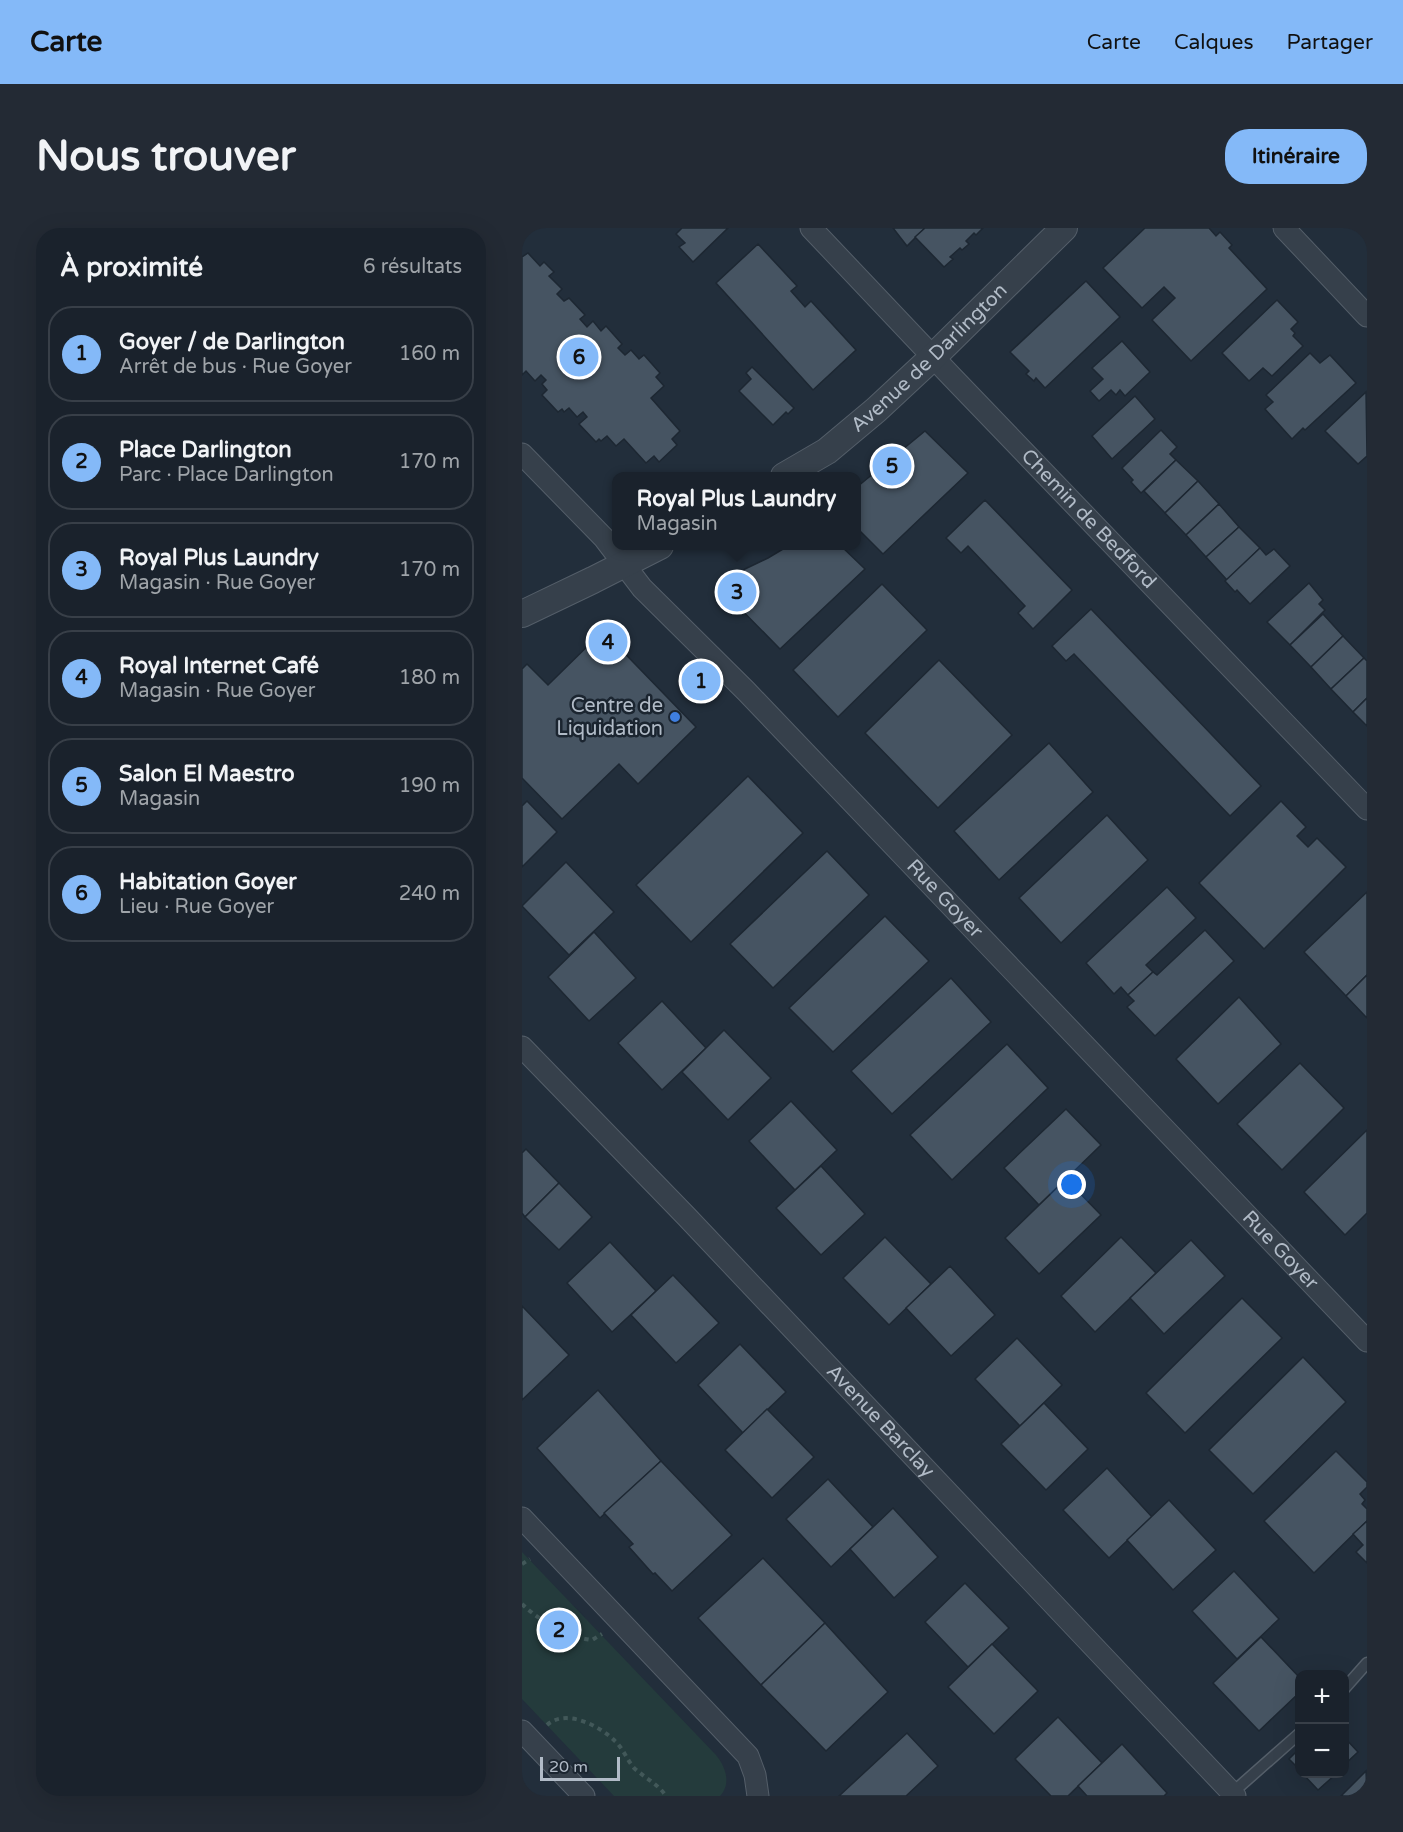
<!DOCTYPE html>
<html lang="fr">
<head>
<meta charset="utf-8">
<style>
	body { margin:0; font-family:"Varela Round",sans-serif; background:#232a34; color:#f1f3f6 }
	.controls { position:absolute; right:18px; bottom:18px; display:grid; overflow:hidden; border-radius:12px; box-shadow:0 6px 24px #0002 }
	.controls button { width:54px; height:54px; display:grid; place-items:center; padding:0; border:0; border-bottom:2px solid #383f48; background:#1a222c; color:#f1f3f6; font:30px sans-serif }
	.scale { position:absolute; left:18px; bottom:15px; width:80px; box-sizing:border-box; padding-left:6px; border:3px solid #b1bbc7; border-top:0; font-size:16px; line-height:21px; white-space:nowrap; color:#b1bbc7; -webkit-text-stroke:4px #1b2530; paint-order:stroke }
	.you { position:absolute; left:550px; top:957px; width:21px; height:21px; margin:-15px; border:4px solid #fff; border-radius:50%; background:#1a73e8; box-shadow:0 0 0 9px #1a73e833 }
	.badge { display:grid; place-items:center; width:39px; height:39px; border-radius:50%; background:#84b9f8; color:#111; font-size:20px; font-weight:700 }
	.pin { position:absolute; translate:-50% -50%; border:3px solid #fff; box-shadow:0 2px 6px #0006 }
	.popup { position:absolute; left:90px; top:244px; width:249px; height:78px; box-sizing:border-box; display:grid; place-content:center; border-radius:12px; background:#1a222c; filter:drop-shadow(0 2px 4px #0005); font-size:20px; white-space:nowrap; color:#9fa4a9 }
	.popup b { font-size:22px; color:#f1f3f6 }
	.popup::after { content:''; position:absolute; left:50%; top:100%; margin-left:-12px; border:12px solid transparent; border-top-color:#1a222c }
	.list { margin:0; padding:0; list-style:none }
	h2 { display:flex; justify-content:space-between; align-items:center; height:78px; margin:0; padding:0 24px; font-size:26px }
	h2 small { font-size:20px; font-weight:400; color:#9fa4a9 }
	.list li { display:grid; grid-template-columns:39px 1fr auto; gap:18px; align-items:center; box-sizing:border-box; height:96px; margin:0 12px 12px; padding:0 12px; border:2px solid #383f48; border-radius:24px }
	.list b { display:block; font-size:22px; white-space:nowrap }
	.list p { margin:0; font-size:20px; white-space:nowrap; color:#9fa4a9 }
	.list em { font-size:20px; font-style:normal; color:#9fa4a9 }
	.map { position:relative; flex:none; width:845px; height:1568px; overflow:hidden; border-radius:24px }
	header { display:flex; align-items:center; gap:36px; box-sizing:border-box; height:84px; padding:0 30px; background:#84b9f8; color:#111 }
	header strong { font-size:28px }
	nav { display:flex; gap:33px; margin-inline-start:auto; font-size:21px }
	.intro { display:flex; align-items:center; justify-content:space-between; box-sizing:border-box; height:144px; padding:0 36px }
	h1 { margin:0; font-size:42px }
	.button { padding:15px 27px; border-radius:24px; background:#84b9f8; color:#111; font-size:21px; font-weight:700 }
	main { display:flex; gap:36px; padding:0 36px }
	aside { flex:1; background:#1a222c; border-radius:24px; box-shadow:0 6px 24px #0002 }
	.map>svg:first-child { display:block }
</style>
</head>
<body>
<header>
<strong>Carte</strong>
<nav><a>Carte</a><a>Calques</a><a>Partager</a></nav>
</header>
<div class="intro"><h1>Nous trouver</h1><a class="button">Itinéraire</a></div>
<main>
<aside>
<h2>À proximité<small>6 résultats</small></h2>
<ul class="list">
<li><span class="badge">1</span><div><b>Goyer / de Darlington</b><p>Arrêt de bus · Rue Goyer</p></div><em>160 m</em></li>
<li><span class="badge">2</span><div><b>Place Darlington</b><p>Parc · Place Darlington</p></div><em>170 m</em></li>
<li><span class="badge">3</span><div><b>Royal Plus Laundry</b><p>Magasin · Rue Goyer</p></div><em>170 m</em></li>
<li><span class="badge">4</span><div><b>Royal Internet Café</b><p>Magasin · Rue Goyer</p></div><em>180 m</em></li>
<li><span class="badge">5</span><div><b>Salon El Maestro</b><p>Magasin</p></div><em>190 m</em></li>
<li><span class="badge">6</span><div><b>Habitation Goyer</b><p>Lieu · Rue Goyer</p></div><em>240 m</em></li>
</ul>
</aside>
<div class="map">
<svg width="845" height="1568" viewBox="0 0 845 1568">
	<rect width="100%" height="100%" fill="#222e3b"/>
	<path fill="#243b3c" d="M0 1324 194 1527C203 1538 210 1555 198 1568H92L0 1471Z"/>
	<g fill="#465462" stroke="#1d2732" stroke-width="1.5">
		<polygon points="160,0 206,0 171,34 157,19 163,15 154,6"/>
		<polygon points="371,0 403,0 385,18"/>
		<polygon points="403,0 461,0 454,7 452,5 444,13 447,16 440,22 438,20 428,29 431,31 422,39 393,9"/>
		<polygon points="623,0 687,0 694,8 698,4 710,17 707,20 745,61 669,133 630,92 653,70 642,59 620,80 581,40"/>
		<polygon points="236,16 275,58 269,63 283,79 289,73 334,122 291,162 194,55"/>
		<polygon points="6,25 18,38 22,34 32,44 27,48 40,61 35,66 42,73 47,70 63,87 58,91 65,99 71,93 79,103 84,98 100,116 96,120 103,127 109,122 117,131 122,127 138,145 134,149 142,158 129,170 158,203 150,211 155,217 137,234 132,228 124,235 102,211 94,218 85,208 79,213 77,211 74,214 57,196 65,189 61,184 55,189 47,180 42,184 40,181 36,184 20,167 25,162 20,156 24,152 19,147 13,153 4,143 0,147 0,29"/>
		<polygon points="564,53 598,89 523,160 514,150 512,153 504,146 507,143 488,124"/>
		<polygon points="755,72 776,94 769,101 773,105 771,108 781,118 750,148 741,140 727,153 700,125"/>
		<polygon points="600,113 628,144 603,168 598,162 594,167 589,162 577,173 568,163 581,151 570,140"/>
		<polygon points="788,125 798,135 808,127 834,155 783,202 781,200 770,211 743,181 751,174 744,167"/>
		<polygon points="230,139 272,180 266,186 264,184 251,197 217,163 229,151 224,145"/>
		<polygon points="844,164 845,228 836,236 803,203"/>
		<polygon points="613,168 633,191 590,231 570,208"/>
		<polygon points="639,202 655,219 648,226 654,232 619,265 609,254 611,252 600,240"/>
		<polygon points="403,203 446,245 361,326 335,300 335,259"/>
		<polygon points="654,232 676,253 643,285 622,263"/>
		<polygon points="676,253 697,276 664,307 643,285"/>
		<polygon points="463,272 550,362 511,401 496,385 503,378 446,318 439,325 424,310"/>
		<polygon points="697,276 717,299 684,329 664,307"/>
		<polygon points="717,299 738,320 705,352 684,329"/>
		<polygon points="266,318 319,318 343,341 258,421 200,362 223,341 246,330"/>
		<polygon points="738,320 744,327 752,321 768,338 728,376 715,362 713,364 703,353"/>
		<polygon points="787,355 801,372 797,376 803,382 768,417 745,394"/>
		<polygon points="360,356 405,402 316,489 271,442"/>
		<polygon points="569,381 739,558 708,588 552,426 544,433 530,418"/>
		<polygon points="801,386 821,408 789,439 768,417"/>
		<polygon points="81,403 174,499 116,556 97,536 40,591 0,550 0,441 5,436 26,457"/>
		<polygon points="821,408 842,430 809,461 789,439"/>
		<polygon points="842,430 845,433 845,470 831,484 809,461"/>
		<polygon points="417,432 490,507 416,580 343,505"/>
		<polygon points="845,470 845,498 831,484"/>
		<polygon points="527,515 571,564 477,652 432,603"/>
		<polygon points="226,548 281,605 169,714 114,657"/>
		<polygon points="5,573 35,604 0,639 0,578"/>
		<polygon points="759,573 784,599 775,608 786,619 795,610 824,639 742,721 677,655"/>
		<polygon points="585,587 626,632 539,715 497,670"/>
		<polygon points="305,623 347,667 251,760 208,716"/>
		<polygon points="44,634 92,684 47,727 0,678"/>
		<polygon points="645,659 674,690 624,737 631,744 606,767 599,759 592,766 564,735"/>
		<polygon points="845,664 845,747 824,768 782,724"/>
		<polygon points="363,688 407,733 311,824 267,780"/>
		<polygon points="683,702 712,733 633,808 605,779 612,773 606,767 631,744 635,747"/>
		<polygon points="72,704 114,750 67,793 26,749"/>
		<polygon points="845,747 845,790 824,768"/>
		<polygon points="429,750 469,794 370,886 329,843"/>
		<polygon points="717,769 759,816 696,876 654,831"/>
		<polygon points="140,773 184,820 140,862 96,815"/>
		<polygon points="202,802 249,850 206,892 160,844"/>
		<polygon points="485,816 526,860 430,952 388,907"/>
		<polygon points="778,835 822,880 760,942 715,896"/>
		<polygon points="269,873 315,922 273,962 227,913"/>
		<polygon points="544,881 579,917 517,977 482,940"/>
		<polygon points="845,902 845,985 823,1007 782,964"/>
		<polygon points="4,921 37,955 3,989 0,985 0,925"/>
		<polygon points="299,938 343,986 299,1027 254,980"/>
		<polygon points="544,951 579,987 517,1046 483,1010"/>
		<polygon points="37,955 70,989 37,1022 3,989"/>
		<polygon points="363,1009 409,1056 367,1097 321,1050"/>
		<polygon points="599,1009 634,1045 573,1104 539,1068"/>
		<polygon points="669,1012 703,1048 642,1106 608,1070"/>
		<polygon points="88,1014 134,1063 90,1104 45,1055"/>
		<polygon points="428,1038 473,1087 429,1128 384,1080"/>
		<polygon points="151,1047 197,1095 154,1135 109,1087"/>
		<polygon points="720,1070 760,1110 663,1205 624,1165"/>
		<polygon points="0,1078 47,1127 0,1172"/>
		<polygon points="495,1110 540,1157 498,1198 453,1151"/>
		<polygon points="218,1116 264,1164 221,1205 176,1157"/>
		<polygon points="781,1129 824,1174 731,1266 687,1222"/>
		<polygon points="76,1162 139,1233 78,1290 15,1220"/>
		<polygon points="522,1175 566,1221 524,1262 479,1216"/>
		<polygon points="245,1181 292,1229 250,1270 203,1222"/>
		<polygon points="814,1223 845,1254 845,1259 838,1266 843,1272 840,1276 845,1281 845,1293 792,1345 742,1293"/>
		<polygon points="139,1233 210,1307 150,1363 133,1345 131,1346 107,1319 111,1316 82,1285"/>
		<polygon points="585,1240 630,1289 587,1330 541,1282"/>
		<polygon points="306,1251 351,1299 309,1339 264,1291"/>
		<polygon points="647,1272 694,1322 651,1362 605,1312"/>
		<polygon points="371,1280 416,1329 372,1370 328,1321"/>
		<polygon points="845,1293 845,1335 834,1324 841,1317 831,1306"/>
		<polygon points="241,1330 303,1395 239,1457 176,1390"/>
		<polygon points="712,1343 757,1391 715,1431 670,1383"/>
		<polygon points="443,1355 487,1400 446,1439 403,1394"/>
		<polygon points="303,1395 366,1464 304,1523 239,1457"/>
		<polygon points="739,1409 778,1450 778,1464 737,1503 691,1455"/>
		<polygon points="470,1416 516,1463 472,1506 426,1459"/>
		<polygon points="536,1489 580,1535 546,1568 529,1568 493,1531"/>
		<polygon points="385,1505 416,1538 384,1568 317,1568"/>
		<polygon points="822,1509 836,1524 822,1537"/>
		<polygon points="600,1516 645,1565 642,1568 565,1568 556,1558"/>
		<polygon points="778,1520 778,1542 767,1531"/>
		<polygon points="844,1543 845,1568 819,1568"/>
		<polygon points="781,1546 814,1546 796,1562"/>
	</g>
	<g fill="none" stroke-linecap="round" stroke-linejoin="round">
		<defs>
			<g id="service">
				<polyline points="822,1461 845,1435"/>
				<polyline points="710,1565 778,1505"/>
			</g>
			<g id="minor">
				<path id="s1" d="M289 0 430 149 845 581"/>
				<polyline points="762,0 845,88"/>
				<path id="s2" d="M0 226 82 310 120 360 224 463 845 1113"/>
				<path id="s3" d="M0 819 164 988 713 1568"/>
				<polyline points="0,1290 226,1528 233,1547 236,1568"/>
				<polyline points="0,1503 62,1568"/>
			</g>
			<g id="tertiary">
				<path id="s4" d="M262 248 305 223 354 182 411 129 542 0"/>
				<polyline points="0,386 71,352 138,318"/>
			</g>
		</defs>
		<use href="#service" stroke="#545e69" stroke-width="13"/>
		<use href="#minor" stroke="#545e69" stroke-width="23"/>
		<use href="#tertiary" stroke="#545e69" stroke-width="28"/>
		<g stroke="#425859" stroke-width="4" stroke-dasharray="4.5 4.5" stroke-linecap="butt">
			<polyline points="0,1336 8,1331"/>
			<path d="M0 1376C19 1394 45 1409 70 1412L80 1406"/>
			<path d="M25 1497C44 1480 78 1498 93 1513 101 1520 105 1532 112 1540 123 1550 136 1556 144 1568"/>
		</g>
		<use href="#service" stroke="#36404b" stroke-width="10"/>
		<use href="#minor" stroke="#36404b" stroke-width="21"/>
		<use href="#tertiary" stroke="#36404b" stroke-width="26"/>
	</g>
	<circle fill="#3f7fe0" stroke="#1b2530" stroke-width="2" cx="153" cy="489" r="6"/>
	<g text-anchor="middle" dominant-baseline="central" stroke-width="5" stroke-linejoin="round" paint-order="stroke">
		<g font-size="20" fill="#b1bbc7" stroke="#1b2530">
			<text stroke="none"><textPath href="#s4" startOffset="188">Avenue de Darlington</textPath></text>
			<text stroke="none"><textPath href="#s1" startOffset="402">Chemin de Bedford</textPath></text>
			<text stroke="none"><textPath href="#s2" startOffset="614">Rue Goyer</textPath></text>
			<text stroke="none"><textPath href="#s2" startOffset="1100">Rue Goyer</textPath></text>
			<text stroke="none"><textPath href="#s3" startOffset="518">Avenue Barclay</textPath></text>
		</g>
		<g font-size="20" fill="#b1bbc7" stroke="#1b2530" text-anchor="end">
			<text x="141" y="478">Centre de<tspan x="141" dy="23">Liquidation</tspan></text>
		</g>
	</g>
</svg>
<div class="controls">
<button>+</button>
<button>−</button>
</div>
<div class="scale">20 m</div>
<div class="you"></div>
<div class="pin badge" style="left:179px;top:453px">1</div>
<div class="pin badge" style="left:37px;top:1402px">2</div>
<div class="pin badge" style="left:215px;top:364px">3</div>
<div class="popup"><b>Royal Plus Laundry</b>Magasin</div>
<div class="pin badge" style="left:86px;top:414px">4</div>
<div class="pin badge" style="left:370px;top:238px">5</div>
<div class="pin badge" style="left:57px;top:129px">6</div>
</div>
</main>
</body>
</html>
